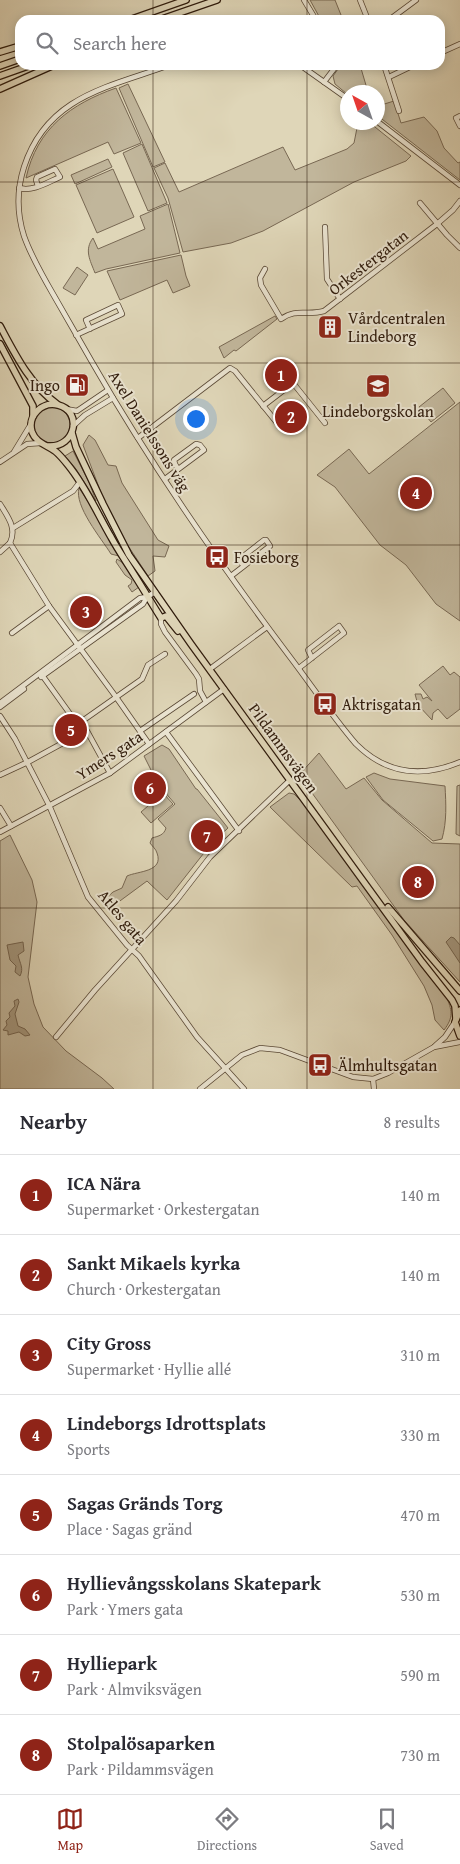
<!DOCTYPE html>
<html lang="en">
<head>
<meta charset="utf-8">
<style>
	body { margin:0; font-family:"Gentium Book Plus",serif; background:#f2f2f3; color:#2b2b33 }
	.compass { position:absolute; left:340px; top:85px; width:45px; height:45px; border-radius:50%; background:#fff; box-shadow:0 2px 12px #0003; rotate:320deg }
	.you { position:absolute; left:195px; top:418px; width:18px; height:18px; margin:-12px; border:4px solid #fff; border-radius:50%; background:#1a73e8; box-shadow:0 0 0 8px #1a73e833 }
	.badge { display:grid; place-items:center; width:32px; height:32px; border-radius:50%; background:#8f2418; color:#fff; font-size:16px; font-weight:700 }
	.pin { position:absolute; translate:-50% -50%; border:2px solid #fff; box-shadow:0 1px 5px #0006 }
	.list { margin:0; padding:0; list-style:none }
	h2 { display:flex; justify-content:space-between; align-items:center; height:65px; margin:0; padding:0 20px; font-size:21px }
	h2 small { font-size:16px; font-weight:400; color:#7c7c81 }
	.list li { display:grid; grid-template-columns:32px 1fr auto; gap:15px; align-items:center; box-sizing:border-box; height:80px; padding:0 20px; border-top:1px solid #e1e1e2 }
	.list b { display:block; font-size:19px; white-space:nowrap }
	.list p { margin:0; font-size:16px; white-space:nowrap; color:#7c7c81 }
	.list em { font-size:16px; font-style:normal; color:#7c7c81 }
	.icon { flex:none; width:28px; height:28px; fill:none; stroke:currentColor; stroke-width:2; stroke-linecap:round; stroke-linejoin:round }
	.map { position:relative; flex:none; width:460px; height:1089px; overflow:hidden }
	.search { position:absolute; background:#fff; box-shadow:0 2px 12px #0003; left:15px; right:15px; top:15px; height:55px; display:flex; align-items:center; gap:12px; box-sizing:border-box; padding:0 18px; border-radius:15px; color:#7c7c81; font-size:19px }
	.sheet { height:705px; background:#fff }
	nav { display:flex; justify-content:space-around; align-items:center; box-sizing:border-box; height:70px; border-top:1px solid #e1e1e2; background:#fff; font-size:14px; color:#7c7c81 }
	nav a { display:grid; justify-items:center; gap:2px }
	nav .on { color:#8f2418 }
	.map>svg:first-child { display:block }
</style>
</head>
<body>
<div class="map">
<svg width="460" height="1089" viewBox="0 0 460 1089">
	<rect width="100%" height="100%" fill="#dfd6b8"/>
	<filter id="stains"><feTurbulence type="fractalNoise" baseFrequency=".004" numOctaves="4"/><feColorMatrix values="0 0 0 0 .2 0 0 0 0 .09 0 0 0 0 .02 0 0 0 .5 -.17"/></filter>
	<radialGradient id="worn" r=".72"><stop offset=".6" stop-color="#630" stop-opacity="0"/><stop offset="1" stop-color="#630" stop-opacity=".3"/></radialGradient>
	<g fill="#c1b69b" stroke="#786853">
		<polygon points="310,0 335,0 343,20 321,20"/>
		<polygon points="341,65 360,65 368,92 348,92 347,94 335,84 333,76"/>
		<polygon points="128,84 165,162 153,167 119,88"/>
		<path d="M116 88 141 143 114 154 108 142 26 178C37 128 71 104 116 88Z"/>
		<polygon points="394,101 401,123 424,117 437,131 444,148 458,163 460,162 460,180 378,116 378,106"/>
		<polygon points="358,123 370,123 411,156 406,161 354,182 263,231 231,243 183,252 168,198 154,168 165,163 179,192 283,147 295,170 347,149 354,143"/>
		<polygon points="142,144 167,203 148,211 123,153"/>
		<polygon points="108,159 112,167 75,184 71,175"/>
		<polygon points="113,169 134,217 97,233 76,185"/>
		<path d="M168 204 180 253 106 269 95 273C90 260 84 250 93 238L98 249 145 229 140 216Z"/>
		<polygon points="181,255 186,276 190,286 173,293 167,280 120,300 107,271"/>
		<polygon points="77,267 88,275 75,295 63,288"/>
		<polygon points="275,316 277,319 236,351 234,350 224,358 219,347"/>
		<polygon points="443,388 455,403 431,422 419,407"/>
		<polygon points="460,402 460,621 436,604 406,565 380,545 335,487 317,475 349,449 369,474"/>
		<circle cx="52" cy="425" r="18"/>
		<polygon points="89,435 95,440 108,465 116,466 122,483 158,540 169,546 165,557 153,556 155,571 148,576 117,529 104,505 100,490 83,445"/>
		<polygon points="73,451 89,482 96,501 76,469 65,456"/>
		<path d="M79 488 89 503 119 556 111 554C101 538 74 506 79 488Z"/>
		<polygon points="117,559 123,563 139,587 132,592 128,586 131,584 132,580 125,575 116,562"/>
		<polygon points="443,666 450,675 454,672 460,677 460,709 447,719 438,709 433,713 432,720 418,705 415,694 421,694 423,699 427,697 432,701 419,685"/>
		<path d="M162 745 169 749 196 789H197L228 828 211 844 167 900 147 881 109 909 103 901 113 892 122 888 127 876C138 871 164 872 157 853 156 849 152 846 150 843L152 838C159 836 164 835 166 828L158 819 175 804 158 784 144 756Z"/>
		<polygon points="319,753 346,789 364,778 382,800 432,843 460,844 460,982 404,920 299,775"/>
		<path d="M374 773 390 779 445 786C446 804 447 821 442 839L433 841 383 800 366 777Z"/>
		<polygon points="460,785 460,836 456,834 457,786"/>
		<polygon points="163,793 173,804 151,823 141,812"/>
		<path d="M289 793 294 794 302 802 446 996C452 1010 454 1017 444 1030L435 1020 432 1005 424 986 392 935 357 886 352 887 270 807Z"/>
		<polygon points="10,835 32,880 37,902 28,977 34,1004 43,1027 66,1051 102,1078 114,1089 0,1089 0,841"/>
	</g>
	<g fill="#a3967d" stroke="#74644f">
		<polygon points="451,937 454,938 460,945 460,963 446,942"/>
		<path d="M23 942 24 951 18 955C20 964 24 968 20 976L15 972 16 966 10 960 7 945Z"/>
		<polygon points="18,999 19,1002 15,1014 18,1026 25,1029 30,1035 25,1036 19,1032 8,1035 8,1031 3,1030 7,1025 6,1021 10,1017 9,1013 15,1006 14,1001"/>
	</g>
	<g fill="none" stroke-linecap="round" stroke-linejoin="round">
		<defs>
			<g id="minor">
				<polyline points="304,0 316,20"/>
				<polyline points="360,0 368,20"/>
				<polyline points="389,20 416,0"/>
				<polyline points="440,53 460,44"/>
				<path d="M170 65C109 87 47 96 24 167 17 189 17 214 24 236 31 256 42 275 53 294 66 317 79 339 92 362 151 465 219 563 290 657 312 686 332 716 356 744 386 774 422 778 460 762"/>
				<polyline points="300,65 348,99"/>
				<polyline points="384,65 399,111"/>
				<polyline points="389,77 414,65"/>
				<polyline points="324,82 337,65"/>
				<polyline points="460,116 456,118 460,126"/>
				<polyline points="378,122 460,185"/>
				<path d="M19 188C33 192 48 182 60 177L55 169 37 177 36 180 38 186"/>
				<polyline points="420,203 447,235 460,248"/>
				<polyline points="325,227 327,279 340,299"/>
				<path d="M265 269 260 278 261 285 281 319C296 308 307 316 324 311L437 224 453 210 460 201"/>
				<polyline points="76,335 122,314 118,305 86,320 90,329"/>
				<polyline points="263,406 293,383 325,423"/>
				<polyline points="66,409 77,411 108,390"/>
				<polyline points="73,426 85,415 113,398"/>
				<polyline points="138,438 230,368 235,371 278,424"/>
				<polyline points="14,452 31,424"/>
				<polyline points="0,462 27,444 41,443"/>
				<polyline points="165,479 204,450 200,445 196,444 174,460 175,464 178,469"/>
				<path d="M0 504C8 517 17 528 10 543L49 606 116 697 149 744"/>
				<polyline points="13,528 73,491 80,482"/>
				<polyline points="0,552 10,543"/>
				<polyline points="231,576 270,546 266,540 264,540 241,558 240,561 244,566"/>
				<polyline points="161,618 161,624 165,632 196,674 199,679 200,691 206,702"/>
				<polyline points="12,633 49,606"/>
				<polyline points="299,668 344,633 339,626 308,650 312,658"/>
				<polyline points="210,669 267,627"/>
				<polyline points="42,675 83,732"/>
				<polyline points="41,677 143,604 147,597"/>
				<polyline points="0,703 140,598 147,597 155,592"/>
				<polyline points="0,707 24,689"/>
				<polyline points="0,716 15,739 49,805 88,897 127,945 139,956 197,1037 244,1089"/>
				<polyline points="78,724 142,679 148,665 165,654"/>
				<polyline points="140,731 194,694"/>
				<polyline points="166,732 239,831"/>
				<polyline points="0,775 28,762 83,732 87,731 110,773"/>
				<polyline points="0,808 11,826"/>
				<polyline points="0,832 110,773 224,689"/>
				<polyline points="56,1037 95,990 176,901 210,857 290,780"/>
				<polyline points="435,1046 445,1037 455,1022"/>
				<polyline points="373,1079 374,1089"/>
				<polyline points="200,1089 242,1055 260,1048 280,1050 353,1077 373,1079 388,1073 434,1047 460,1042"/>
			</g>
			<g id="major">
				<polyline points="129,20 186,0"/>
				<polyline points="159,20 217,0"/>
				<polyline points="0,52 20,46"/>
				<polyline points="0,66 20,59"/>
				<polyline points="0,76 31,65"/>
				<polyline points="0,89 54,65"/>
				<path d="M0 326C15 354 30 385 57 404"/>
				<polyline points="0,344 33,406 33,416"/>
				<polyline points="72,433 76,447 103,504 129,555 191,644 422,962 452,1000 455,1006 456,1019"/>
				<path d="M48 446C76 448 83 411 58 405 42 401 27 416 32 432 36 443 47 445 55 451 60 455 64 460 68 465 86 487 97 513 111 537 118 550 127 563 135 576 144 590 152 604 161 618L166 616 178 631"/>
				<polyline points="388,907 460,991"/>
				<polyline points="460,1010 455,1022 460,1036"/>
			</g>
		</defs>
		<use href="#minor" stroke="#5a4936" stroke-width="6"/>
		<use href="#major" stroke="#2e1a0b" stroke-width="8"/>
		<use href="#minor" stroke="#eae4d1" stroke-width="4.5"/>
		<use href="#major" stroke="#dfd6b8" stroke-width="5.5"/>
	</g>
	<path fill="none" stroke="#2e1a0b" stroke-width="1" stroke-opacity="0.55" d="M153 0V20M307 0V20M153 65V1089M307 65V1089M0 182H460M0 363H460M0 545H460M0 726H460M0 908H460"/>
	<defs>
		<symbol id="building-square" viewBox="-11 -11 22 22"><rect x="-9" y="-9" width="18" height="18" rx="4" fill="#8f2418" stroke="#eae4d1"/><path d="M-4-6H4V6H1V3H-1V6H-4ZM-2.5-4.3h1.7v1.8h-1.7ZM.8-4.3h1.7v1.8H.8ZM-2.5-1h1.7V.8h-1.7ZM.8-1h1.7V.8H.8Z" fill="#fff"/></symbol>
		<symbol id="fuel-square" viewBox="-11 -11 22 22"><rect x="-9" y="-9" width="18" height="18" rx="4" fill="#8f2418" stroke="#eae4d1"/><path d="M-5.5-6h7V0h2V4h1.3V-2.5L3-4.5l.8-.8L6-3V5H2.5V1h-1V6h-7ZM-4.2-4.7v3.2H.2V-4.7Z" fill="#fff"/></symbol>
		<symbol id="school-square" viewBox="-11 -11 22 22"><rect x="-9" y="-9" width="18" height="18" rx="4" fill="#8f2418" stroke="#eae4d1"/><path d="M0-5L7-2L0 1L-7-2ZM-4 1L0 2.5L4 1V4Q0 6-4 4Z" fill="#fff"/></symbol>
		<symbol id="bus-square" viewBox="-11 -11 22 22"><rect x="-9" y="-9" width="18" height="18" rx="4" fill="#8f2418" stroke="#eae4d1"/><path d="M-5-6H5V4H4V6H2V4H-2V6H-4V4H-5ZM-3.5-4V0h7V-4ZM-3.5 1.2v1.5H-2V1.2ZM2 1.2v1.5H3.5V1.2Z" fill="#fff"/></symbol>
	</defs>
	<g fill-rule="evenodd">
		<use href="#building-square" x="316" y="313" width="28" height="28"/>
		<use href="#fuel-square" x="63" y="371" width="28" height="28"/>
		<use href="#school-square" x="364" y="372" width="28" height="28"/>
		<use href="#bus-square" x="203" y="543" width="28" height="28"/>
		<use href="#bus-square" x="311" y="690" width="28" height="28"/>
		<use href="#bus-square" x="306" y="1051" width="28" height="28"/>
	</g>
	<g text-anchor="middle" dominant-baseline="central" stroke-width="4" stroke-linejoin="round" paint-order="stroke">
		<g font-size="16" fill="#2e1a0b" stroke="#eae4d1">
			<text transform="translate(368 262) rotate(-38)">Orkestergatan</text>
			<text transform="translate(150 431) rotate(58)">Axel Danielssons väg</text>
			<text transform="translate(284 748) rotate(54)">Pildammsvägen</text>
			<text transform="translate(109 755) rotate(-33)">Ymers gata</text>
			<text transform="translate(123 917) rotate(50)">Atles gata</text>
		</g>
		<g font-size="16" fill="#2e1a0b" stroke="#eae4d1" text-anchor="start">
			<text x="348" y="318">Vårdcentralen<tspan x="348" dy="18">Lindeborg</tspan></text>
			<text x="60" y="385" text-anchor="end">Ingo</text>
			<text x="378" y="411" text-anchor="middle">Lindeborgskolan</text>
			<text x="234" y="557">Fosieborg</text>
			<text x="342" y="704">Aktrisgatan</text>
			<text x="338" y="1065">Älmhultsgatan</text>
		</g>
	</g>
	<rect width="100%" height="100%" filter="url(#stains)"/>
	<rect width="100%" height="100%" fill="url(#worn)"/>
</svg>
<svg class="compass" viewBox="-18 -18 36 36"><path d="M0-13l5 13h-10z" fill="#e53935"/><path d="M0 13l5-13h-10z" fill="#7c7c81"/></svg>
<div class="you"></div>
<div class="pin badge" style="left:281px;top:375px">1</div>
<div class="pin badge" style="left:291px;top:417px">2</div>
<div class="pin badge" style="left:86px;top:612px">3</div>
<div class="pin badge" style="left:416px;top:493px">4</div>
<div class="pin badge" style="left:71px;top:730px">5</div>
<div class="pin badge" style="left:150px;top:788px">6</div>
<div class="pin badge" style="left:207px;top:836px">7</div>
<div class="pin badge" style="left:418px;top:882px">8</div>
<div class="search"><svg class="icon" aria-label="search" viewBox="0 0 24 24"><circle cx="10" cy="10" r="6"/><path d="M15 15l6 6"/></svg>Search here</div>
</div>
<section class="sheet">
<h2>Nearby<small>8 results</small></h2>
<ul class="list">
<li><span class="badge">1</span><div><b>ICA Nära</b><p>Supermarket · Orkestergatan</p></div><em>140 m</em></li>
<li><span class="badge">2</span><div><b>Sankt Mikaels kyrka</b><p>Church · Orkestergatan</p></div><em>140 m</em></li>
<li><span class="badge">3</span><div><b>City Gross</b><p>Supermarket · Hyllie allé</p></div><em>310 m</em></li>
<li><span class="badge">4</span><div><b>Lindeborgs Idrottsplats</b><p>Sports</p></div><em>330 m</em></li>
<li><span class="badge">5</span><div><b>Sagas Gränds Torg</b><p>Place · Sagas gränd</p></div><em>470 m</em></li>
<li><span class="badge">6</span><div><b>Hyllievångsskolans Skatepark</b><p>Park · Ymers gata</p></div><em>530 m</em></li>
<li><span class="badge">7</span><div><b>Hylliepark</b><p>Park · Almviksvägen</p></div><em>590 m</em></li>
<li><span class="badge">8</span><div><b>Stolpalösaparken</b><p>Park · Pildammsvägen</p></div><em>730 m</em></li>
</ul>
</section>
<nav>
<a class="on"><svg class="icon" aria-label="map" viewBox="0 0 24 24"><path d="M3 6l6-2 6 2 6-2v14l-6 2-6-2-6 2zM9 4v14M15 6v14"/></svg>Map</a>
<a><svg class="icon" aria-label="directions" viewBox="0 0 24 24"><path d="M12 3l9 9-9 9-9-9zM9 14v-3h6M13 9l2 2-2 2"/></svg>Directions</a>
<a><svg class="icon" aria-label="saved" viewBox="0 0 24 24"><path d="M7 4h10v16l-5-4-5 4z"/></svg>Saved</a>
</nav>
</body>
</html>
